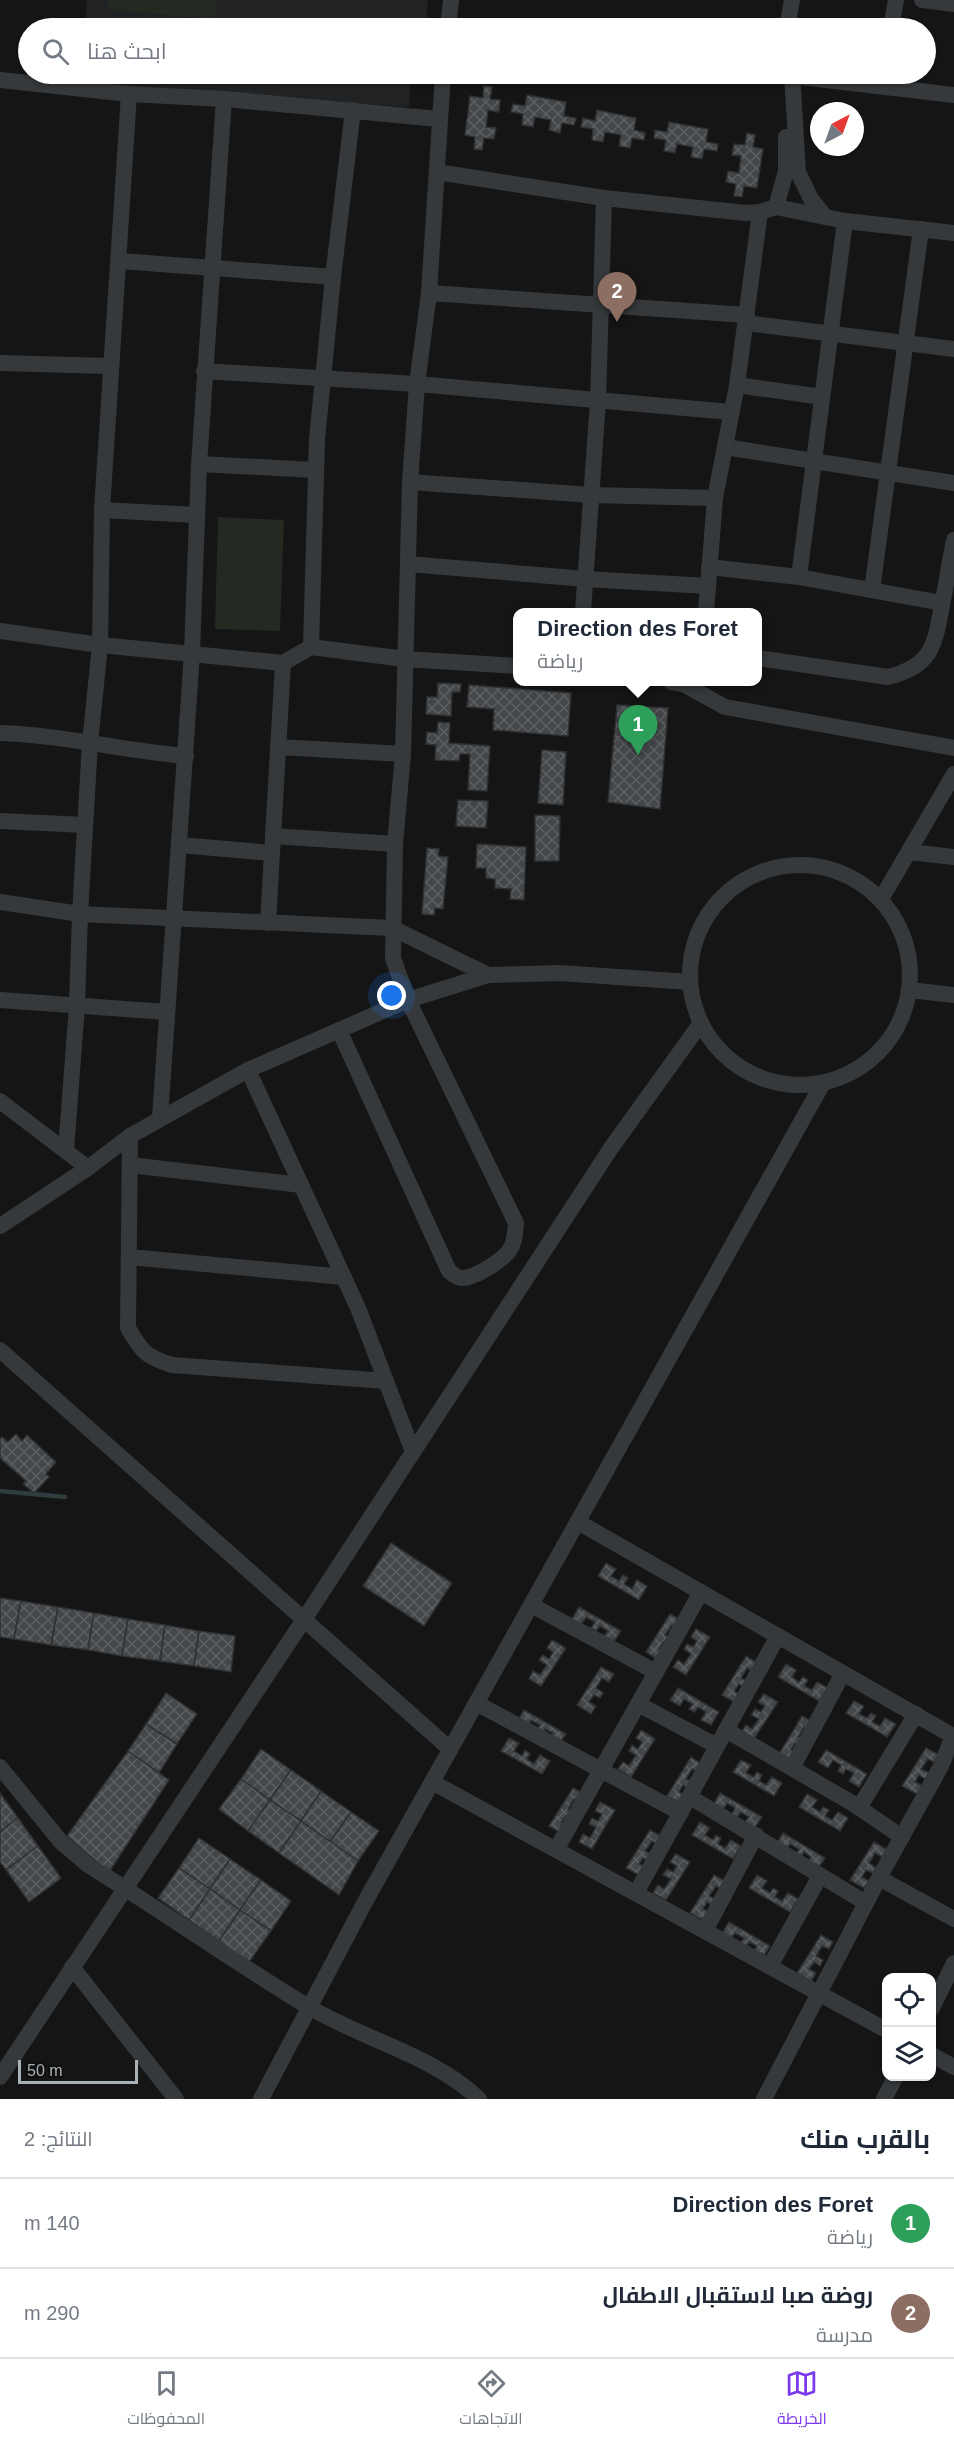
<!DOCTYPE html>
<html lang="ar">
<head>
<meta charset="utf-8">
<style>
	body { margin:0; font-family:Arial,Cairo,sans-serif; background:#f2f2f3; color:#1f2937; direction:rtl }
	.controls { position:absolute; right:18px; bottom:18px; display:grid; overflow:hidden; border-radius:12px; box-shadow:0 2px 4px #0004 }
	.controls button { width:54px; height:54px; display:grid; place-items:center; padding:0; border:0; border-bottom:2px solid #e0e1e3; background:#fff; color:#1f2937; font:30px sans-serif }
	.compass { position:absolute; left:810px; top:102px; width:54px; height:54px; border-radius:50%; background:#fff; box-shadow:0 2px 4px #0004; rotate:41deg }
	.scale { position:absolute; left:18px; bottom:15px; width:120px; box-sizing:border-box; padding-left:6px; border:3px solid #a8b1b6; border-top:0; font-size:16px; line-height:21px; white-space:nowrap; color:#a8b1b6; -webkit-text-stroke:4px #101011; paint-order:stroke }
	.you { position:absolute; left:392px; top:996px; width:21px; height:21px; margin:-15px; border:4px solid #fff; border-radius:50%; background:#1a73e8; box-shadow:0 0 0 9px #1a73e833 }
	.badge { display:grid; place-items:center; width:39px; height:39px; border-radius:50%; background:#7c3aed; color:#fff; font-size:20px; font-weight:700 }
	.pin { position:absolute; translate:-50% -50px; filter:drop-shadow(0 2px 3px #0008) }
	.pin::after { content:''; position:absolute; top:32px; width:21px; height:18px; background:inherit; clip-path:polygon(0 0,100% 0,50% 100%) }
	.popup { position:absolute; left:513px; top:608px; width:249px; height:78px; box-sizing:border-box; display:grid; place-content:center; border-radius:12px; background:#fff; filter:drop-shadow(0 2px 4px #0005); font-size:20px; white-space:nowrap; color:#747a83 }
	.popup b { font-size:22px; color:#1f2937 }
	.popup::after { content:''; position:absolute; left:50%; top:100%; margin-left:-12px; border:12px solid transparent; border-top-color:#fff }
	.list { margin:0; padding:0; list-style:none }
	h2 { display:flex; justify-content:space-between; align-items:center; height:78px; margin:0; padding:0 24px; font-size:26px }
	h2 small { font-size:20px; font-weight:400; color:#747a83 }
	.list li { display:grid; grid-template-columns:39px 1fr auto; gap:18px; align-items:center; box-sizing:border-box; height:90px; padding:0 24px; border-top:2px solid #e0e1e3 }
	.list b { display:block; font-size:22px; white-space:nowrap }
	.list p { margin:0; font-size:20px; white-space:nowrap; color:#747a83 }
	.list em { font-size:20px; font-style:normal; color:#747a83 }
	.icon { flex:none; width:33px; height:33px; fill:none; stroke:currentColor; stroke-width:2; stroke-linecap:round; stroke-linejoin:round }
	.map { position:relative; flex:none; width:954px; height:2099px; overflow:hidden; direction:ltr }
	.search { position:absolute; background:#fff; box-shadow:0 2px 4px #0004; left:18px; right:18px; top:18px; height:66px; display:flex; align-items:center; gap:15px; box-sizing:border-box; padding:0 21px; border-radius:33px; color:#747a83; font-size:22px }
	.sheet { height:258px; background:#fff }
	nav { display:flex; justify-content:space-around; align-items:center; box-sizing:border-box; height:84px; border-top:2px solid #e0e1e3; background:#fff; font-size:16px; color:#747a83 }
	nav a { display:grid; justify-items:center; gap:3px }
	nav .on { color:#7c3aed }
	.map>svg:first-child { display:block }
</style>
</head>
<body>
<div class="map">
<svg width="954" height="2099" viewBox="0 0 954 2099">
	<defs>
		<pattern id="building-cross-hatch" width="8" height="8" patternUnits="userSpaceOnUse" patternTransform="scale(1.5)"><rect width="8" height="8" fill="#444749"/><path d="M0 0l8 8M0 8l8-8" fill="none" stroke="#5c5f61"/></pattern>
	</defs>
	<rect width="100%" height="100%" fill="#151516"/>
	<g fill="#212223">
		<polygon points="87,0 428,0 426,28 85,28"/>
		<polygon points="82,74 411,74 409,107 81,85"/>
	</g>
	<g fill="#242921">
		<polygon points="109,0 217,0 215,20 107,9"/>
		<polygon points="218,517 284,520 280,631 215,629"/>
	</g>
	<g fill="none" stroke-linecap="round" stroke-linejoin="round">
		<polyline stroke="#2f3d3e" stroke-width="4.5" points="0,1491 65,1497"/>
	</g>
	<g fill="url(#building-cross-hatch)" stroke="#2f3032" stroke-width="1.5">
		<polygon points="484,86 492,87 490,99 500,100 499,112 488,110 486,127 496,128 494,139 484,138 482,150 474,149 475,137 465,135 470,96 483,98"/>
		<polygon points="527,95 566,102 564,116 576,118 574,125 562,123 560,133 549,130 551,120 535,117 533,127 522,125 523,114 511,112 513,104 525,106"/>
		<polygon points="597,110 636,118 634,130 645,133 644,140 632,138 630,148 619,146 621,135 605,132 603,142 592,140 593,129 581,127 583,118 595,121"/>
		<polygon points="669,122 708,129 706,142 718,144 717,151 704,149 702,159 691,157 693,147 677,144 675,153 664,151 666,140 654,138 655,130 667,132"/>
		<polygon points="747,133 755,135 753,147 763,149 757,188 744,186 742,197 734,196 736,184 726,182 728,171 739,173 741,156 732,155 734,144 745,145"/>
		<polygon points="438,683 461,684 460,692 452,692 451,716 426,714 427,697 437,697"/>
		<polygon points="469,685 571,693 568,736 493,730 494,709 467,707"/>
		<polygon points="617,705 668,708 660,809 608,802"/>
		<polygon points="438,722 450,723 449,743 490,746 487,791 468,790 470,754 460,754 459,761 435,760 436,745 426,744 427,732 437,733"/>
		<polygon points="542,750 566,752 563,805 538,803"/>
		<polygon points="458,800 488,801 486,828 456,826"/>
		<polygon points="535,815 560,816 559,861 535,861"/>
		<polygon points="477,844 526,847 524,900 510,899 511,889 495,888 495,879 486,878 486,868 476,868"/>
		<polygon points="427,848 439,849 438,856 448,857 443,909 435,908 434,915 422,914"/>
		<polygon points="16,1434 22,1441 27,1435 56,1462 46,1474 49,1477 34,1493 23,1484 26,1481 0,1458 0,1439 2,1437 8,1442"/>
		<polygon points="391,1543 452,1583 424,1626 363,1586"/>
		<polygon points="606,1563 616,1569 611,1576 619,1581 623,1575 628,1578 624,1584 632,1589 637,1580 647,1586 639,1600 598,1576"/>
		<polygon points="0,1598 21,1601 14,1639 0,1637"/>
		<polygon points="21,1601 58,1607 51,1645 14,1639"/>
		<polygon points="58,1607 94,1613 88,1650 51,1645"/>
		<polygon points="579,1607 621,1631 612,1644 602,1639 608,1631 600,1626 596,1631 591,1628 595,1622 586,1617 581,1625 572,1619"/>
		<polygon points="94,1613 128,1619 122,1656 88,1650"/>
		<polygon points="670,1614 683,1621 678,1629 672,1625 665,1635 672,1640 669,1645 663,1642 659,1649 665,1653 660,1661 646,1652"/>
		<polygon points="128,1619 165,1625 160,1661 122,1656"/>
		<polygon points="165,1625 199,1631 194,1666 160,1661"/>
		<polygon points="696,1629 710,1637 686,1675 673,1667 678,1660 684,1664 691,1654 684,1649 687,1644 693,1647 697,1641 691,1637"/>
		<polygon points="199,1631 235,1636 231,1672 194,1666"/>
		<polygon points="552,1640 566,1648 541,1686 529,1679 533,1671 540,1675 547,1665 539,1660 543,1655 549,1659 553,1652 547,1648"/>
		<polygon points="746,1656 759,1664 754,1671 747,1668 741,1678 748,1682 745,1688 739,1684 734,1691 741,1695 736,1703 722,1695"/>
		<polygon points="786,1664 796,1670 792,1677 799,1682 803,1677 808,1680 804,1686 812,1690 817,1682 828,1688 819,1701 778,1677"/>
		<polygon points="601,1667 614,1674 609,1682 602,1678 596,1688 603,1693 600,1698 594,1695 589,1702 596,1706 591,1714 577,1705"/>
		<polygon points="678,1688 719,1712 711,1725 701,1720 706,1712 698,1707 695,1712 689,1709 693,1704 684,1699 680,1706 670,1700"/>
		<polygon points="166,1693 197,1714 177,1744 146,1724"/>
		<polygon points="764,1694 778,1702 753,1740 741,1733 746,1725 752,1729 759,1719 751,1715 755,1709 761,1712 765,1706 758,1702"/>
		<polygon points="854,1701 864,1706 859,1714 867,1718 871,1713 876,1716 872,1722 880,1726 885,1718 896,1724 887,1737 846,1713"/>
		<polygon points="524,1710 566,1734 557,1747 548,1741 553,1733 545,1729 541,1734 536,1731 540,1725 531,1720 526,1728 517,1722"/>
		<polygon points="802,1716 815,1723 811,1730 804,1727 798,1737 805,1741 801,1747 795,1743 791,1750 798,1754 793,1762 779,1754"/>
		<polygon points="146,1724 177,1744 159,1773 128,1751"/>
		<polygon points="641,1730 655,1739 631,1777 618,1769 623,1762 629,1766 636,1755 629,1751 632,1745 638,1749 642,1742 636,1738"/>
		<polygon points="509,1738 519,1743 514,1751 522,1756 525,1750 530,1754 527,1759 534,1764 540,1755 550,1761 542,1774 501,1751"/>
		<polygon points="926,1748 939,1755 934,1762 928,1759 921,1769 929,1773 925,1779 919,1775 915,1782 922,1786 917,1794 902,1786"/>
		<polygon points="261,1749 291,1770 270,1800 241,1779"/>
		<polygon points="826,1750 867,1774 859,1787 849,1781 854,1773 846,1769 843,1774 838,1771 841,1765 833,1760 828,1768 818,1762"/>
		<polygon points="128,1751 169,1780 109,1872 67,1836"/>
		<polygon points="691,1757 703,1765 699,1772 692,1769 686,1779 693,1783 689,1789 683,1785 679,1792 686,1796 681,1804 667,1796"/>
		<polygon points="741,1760 751,1765 746,1773 754,1777 757,1772 762,1775 759,1781 766,1785 772,1777 782,1783 774,1796 733,1772"/>
		<polygon points="291,1770 321,1791 301,1821 270,1800"/>
		<polygon points="241,1779 270,1800 248,1831 219,1809"/>
		<polygon points="573,1788 586,1795 581,1803 574,1799 568,1809 575,1813 572,1819 566,1816 561,1822 568,1826 563,1834 549,1826"/>
		<polygon points="321,1791 351,1812 330,1842 301,1821"/>
		<polygon points="0,1793 18,1818 0,1832"/>
		<polygon points="720,1793 762,1817 753,1830 743,1825 749,1817 741,1812 737,1817 732,1814 735,1808 727,1803 722,1811 713,1805"/>
		<polygon points="807,1794 817,1800 812,1807 820,1812 823,1807 829,1810 825,1816 832,1820 838,1812 848,1818 840,1831 799,1807"/>
		<polygon points="270,1800 301,1821 279,1853 248,1831"/>
		<polygon points="600,1802 615,1810 592,1849 579,1842 583,1834 590,1838 596,1827 589,1824 592,1818 598,1821 602,1814 595,1811"/>
		<polygon points="351,1812 379,1831 358,1861 330,1842"/>
		<polygon points="18,1818 38,1846 6,1870 0,1862 0,1832"/>
		<polygon points="301,1821 358,1861 339,1895 279,1853"/>
		<polygon points="700,1822 710,1828 705,1835 713,1840 716,1835 721,1838 718,1844 725,1848 731,1840 741,1846 733,1859 692,1835"/>
		<polygon points="650,1830 663,1837 658,1845 652,1841 645,1851 653,1855 649,1861 643,1858 639,1864 646,1868 641,1876 626,1868"/>
		<polygon points="783,1833 825,1858 816,1871 806,1865 811,1857 804,1852 800,1858 795,1855 799,1849 790,1844 785,1851 775,1846"/>
		<polygon points="199,1838 230,1859 210,1889 179,1868"/>
		<polygon points="874,1842 886,1849 882,1857 875,1853 869,1863 876,1868 873,1873 866,1870 862,1877 869,1881 864,1888 850,1880"/>
		<polygon points="38,1846 61,1878 29,1902 6,1870"/>
		<polygon points="676,1854 690,1862 666,1900 653,1893 658,1885 664,1889 671,1879 663,1875 667,1869 673,1872 677,1866 670,1862"/>
		<polygon points="230,1859 261,1880 240,1910 210,1889"/>
		<polygon points="179,1868 210,1889 189,1920 158,1898"/>
		<polygon points="714,1875 727,1882 723,1890 716,1886 709,1896 717,1900 713,1906 707,1902 703,1909 710,1913 705,1921 690,1913"/>
		<polygon points="757,1875 767,1881 762,1888 770,1893 773,1888 778,1891 775,1897 782,1901 788,1893 798,1899 790,1912 749,1888"/>
		<polygon points="261,1880 291,1901 271,1931 240,1910"/>
		<polygon points="210,1889 240,1910 219,1941 189,1920"/>
		<polygon points="240,1910 271,1931 249,1962 219,1941"/>
		<polygon points="729,1922 770,1946 761,1960 752,1954 757,1946 749,1942 746,1947 740,1944 744,1938 735,1933 730,1940 721,1935"/>
		<polygon points="821,1935 833,1942 829,1949 822,1946 816,1956 823,1960 820,1966 814,1962 809,1969 816,1973 811,1981 797,1973"/>
	</g>
	<g fill="none" stroke-linecap="round" stroke-linejoin="round">
		<g stroke="#36393b" stroke-width="16">
			<polyline points="922,0 954,4"/>
			<polyline points="448,28 451,0"/>
			<polyline points="787,28 792,0"/>
			<polyline points="891,28 896,0"/>
			<polyline points="792,74 798,172 811,199 824,215"/>
			<polyline points="792,76 954,95"/>
			<polyline points="0,80 129,94 224,99 439,119"/>
			<polyline points="437,172 604,198 746,213 760,212 776,207 845,221 954,233"/>
			<polyline points="776,207 786,171 786,137"/>
			<polyline points="120,261 333,277"/>
			<polyline points="429,293 747,315"/>
			<polyline points="746,323 954,349"/>
			<polyline points="0,363 110,366"/>
			<polyline points="204,371 417,384 730,412"/>
			<polyline points="737,385 822,397"/>
			<polyline points="725,447 954,483"/>
			<polyline points="199,464 315,470"/>
			<polyline points="410,482 591,495 715,498"/>
			<polyline points="102,510 196,515"/>
			<polyline points="408,564 586,579 708,586"/>
			<polyline points="709,567 799,577 845,221"/>
			<polyline points="799,577 942,603"/>
			<polyline points="872,590 921,229"/>
			<polyline points="583,612 598,401 604,198"/>
			<polyline points="706,612 715,498 737,385 760,212"/>
			<polyline points="0,631 100,645 283,663 311,647 405,659 518,666"/>
			<polyline points="311,647 317,439 333,277 353,110"/>
			<path d="M758 658 888 677C935 666 935 641 943 600 947 580 950 560 954 540"/>
			<polyline points="671,682 685,685 725,707 954,748"/>
			<path d="M0 733C62 735 124 751 186 756"/>
			<polyline points="278,747 403,754"/>
			<polyline points="0,821 85,825"/>
			<polyline points="273,836 395,844"/>
			<polyline points="180,845 272,853"/>
			<polyline points="909,852 954,857"/>
			<circle cx="800" cy="975" r="110"/>
			<polyline points="881,899 954,774"/>
			<polyline points="0,902 80,914 392,928 488,975"/>
			<polyline points="268,923 283,663"/>
			<polyline points="910,990 954,995"/>
			<polyline points="0,1000 167,1012"/>
			<path d="M339 1030 449 1271C453 1274 456 1277 461 1278 474 1279 501 1261 509 1251 515 1243 515 1233 516 1223L408 1000 393 958 395 844 403 754 410 482 417 384 429 293 443 74"/>
			<polyline points="248,1070 358,1308 413,1452"/>
			<polyline points="0,1101 88,1168 130,1136 248,1070 408,1000 488,975 560,973 690,982"/>
			<polyline points="160,1118 192,653 199,464 224,99"/>
			<path d="M130 1136 128 1328C142 1352 146 1357 172 1365L386 1381"/>
			<polyline points="66,1150 77,1006 80,914 90,743 100,645 102,510 129,94"/>
			<polyline points="130,1165 301,1185"/>
			<polyline points="0,1226 88,1168"/>
			<polyline points="129,1257 344,1277"/>
			<polyline points="0,1350 450,1749"/>
			<polyline points="578,1522 953,1736 941,1766 879,1878 764,2099"/>
			<polyline points="531,1605 656,1672"/>
			<polyline points="476,1703 681,1813"/>
			<polyline points="638,1704 717,1746"/>
			<polyline points="726,1730 852,1803 902,1837"/>
			<path d="M0 1767 61 1842 88 1865C162 1911 233 1961 307 2006 362 2039 431 2054 479 2099"/>
			<polyline points="792,1768 843,1673"/>
			<polyline points="432,1782 886,2030"/>
			<polyline points="690,1797 866,1903"/>
			<polyline points="859,1808 916,1714"/>
			<polyline points="556,1850 701,1592"/>
			<polyline points="879,1878 954,1919"/>
			<polyline points="636,1893 778,1636"/>
			<polyline points="705,1931 756,1835"/>
			<polyline points="770,1966 820,1876"/>
			<polyline points="72,1967 176,2099"/>
			<polyline points="932,2008 954,1963"/>
			<polyline points="932,2055 954,2067"/>
			<polyline points="0,2077 305,1618 611,1148 701,1023"/>
			<polyline points="261,2099 366,1900 823,1083"/>
			<polyline points="884,2099 896,2076"/>
		</g>
	</g>
</svg>
<div class="controls">
<button><svg class="icon" aria-label="locate" viewBox="0 0 24 24"><circle cx="12" cy="12" r="6"/><path d="M12 2v4M12 18v4M2 12h4M18 12h4"/></svg></button>
<button><svg class="icon" aria-label="layers" viewBox="0 0 24 24"><path d="M12 4l9 5-9 5-9-5zM3 14l9 5 9-5"/></svg></button>
</div>
<svg class="compass" viewBox="-18 -18 36 36"><path d="M0-13l5 13h-10z" fill="#e53935"/><path d="M0 13l5-13h-10z" fill="#747a83"/></svg>
<div class="scale">50 m</div>
<div class="you"></div>
<div class="pin badge" style="left:638px;top:755px;background:#2e9e5b">1</div>
<div class="popup"><b>Direction des Foret</b>رياضة</div>
<div class="pin badge" style="left:617px;top:322px;background:#8d6e63">2</div>
<div class="search"><svg class="icon" aria-label="search" viewBox="0 0 24 24"><circle cx="10" cy="10" r="6"/><path d="M15 15l6 6"/></svg>ابحث هنا</div>
</div>
<section class="sheet">
<h2>بالقرب منك<small>النتائج: 2</small></h2>
<ul class="list">
<li><span class="badge" style="background:#2e9e5b">1</span><div><b>Direction des Foret</b><p>رياضة</p></div><em>140 m</em></li>
<li><span class="badge" style="background:#8d6e63">2</span><div><b>روضة صبا لاستقبال الاطفال</b><p>مدرسة</p></div><em>290 m</em></li>
</ul>
</section>
<nav>
<a class="on"><svg class="icon" aria-label="map" viewBox="0 0 24 24"><path d="M3 6l6-2 6 2 6-2v14l-6 2-6-2-6 2zM9 4v14M15 6v14"/></svg>الخريطة</a>
<a><svg class="icon" aria-label="directions" viewBox="0 0 24 24"><path d="M12 3l9 9-9 9-9-9zM9 14v-3h6M13 9l2 2-2 2"/></svg>الاتجاهات</a>
<a><svg class="icon" aria-label="saved" viewBox="0 0 24 24"><path d="M7 4h10v16l-5-4-5 4z"/></svg>المحفوظات</a>
</nav>
</body>
</html>
